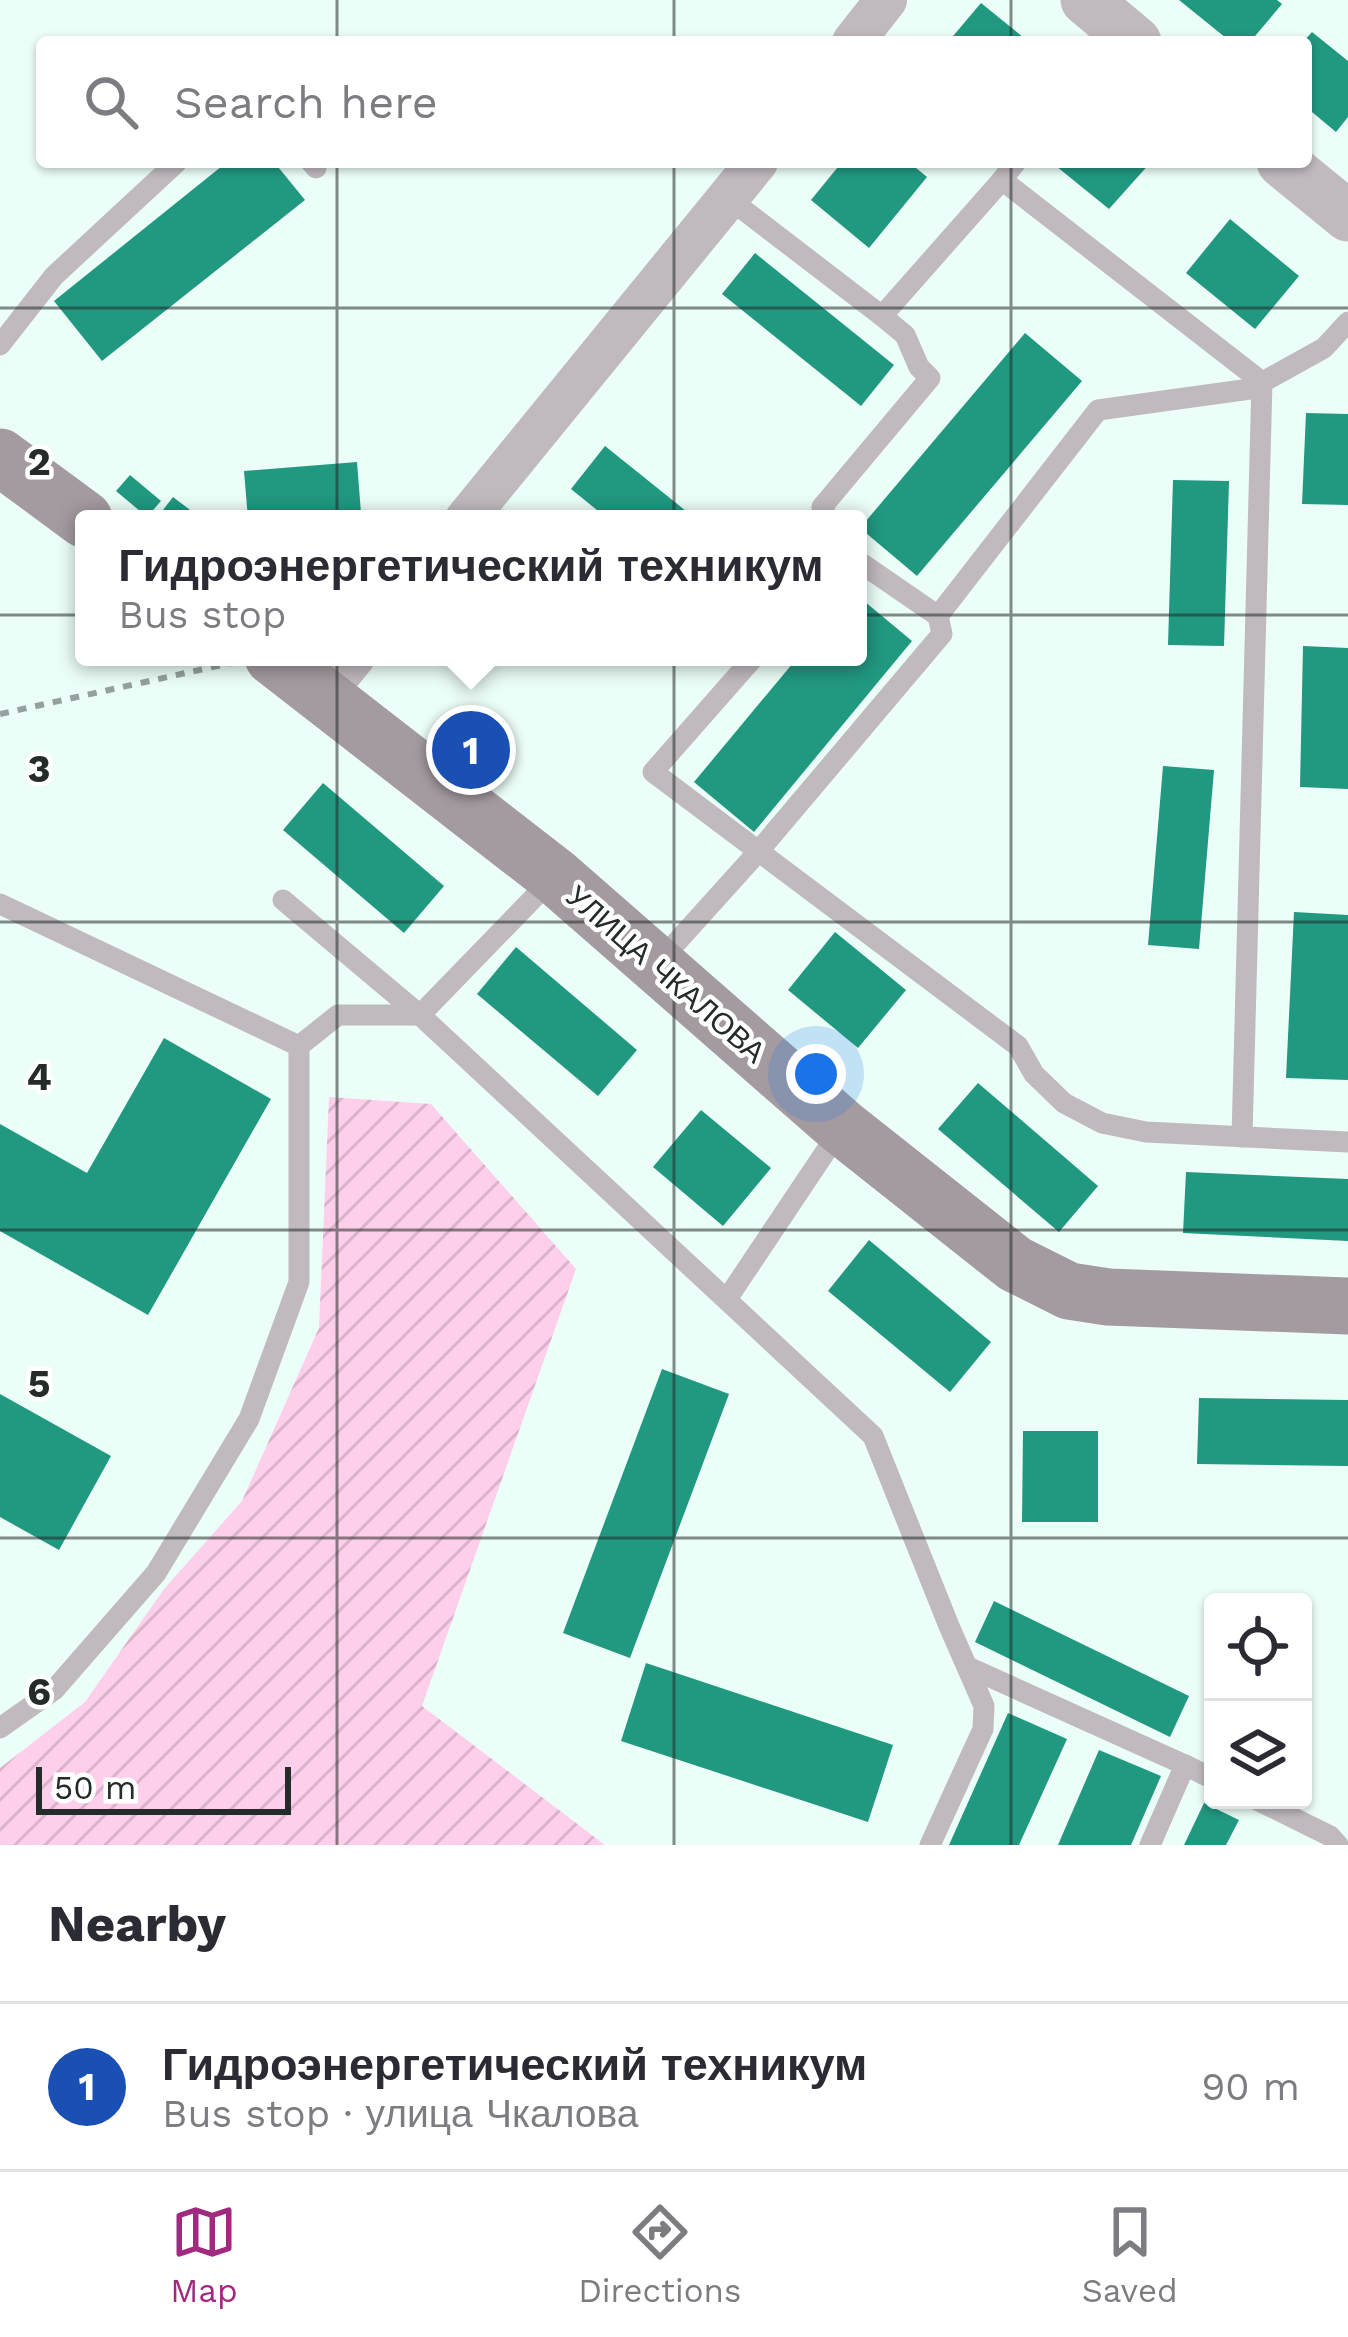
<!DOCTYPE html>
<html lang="en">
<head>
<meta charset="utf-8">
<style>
	body { margin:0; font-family:"Work Sans",sans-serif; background:#f7f7f7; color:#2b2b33 }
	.controls { position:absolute; right:36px; bottom:36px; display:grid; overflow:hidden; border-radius:12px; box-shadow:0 3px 9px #0004 }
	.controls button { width:108px; height:108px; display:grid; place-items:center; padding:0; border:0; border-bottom:3px solid #e1e1e2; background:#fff; color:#2b2b33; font:60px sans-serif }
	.scale { position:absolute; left:36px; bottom:30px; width:255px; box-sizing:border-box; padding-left:12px; border:6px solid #252b29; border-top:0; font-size:33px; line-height:42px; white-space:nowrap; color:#252b29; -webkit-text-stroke:9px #fff; paint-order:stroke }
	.you { position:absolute; left:816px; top:1074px; width:42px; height:42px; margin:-30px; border:9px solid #fff; border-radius:50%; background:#1a73e8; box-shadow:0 0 0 18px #1a73e833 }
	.badge { display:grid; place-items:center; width:78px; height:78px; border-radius:50%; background:#a22980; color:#fff; font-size:39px; font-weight:700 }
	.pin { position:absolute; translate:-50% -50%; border:6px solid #fff; box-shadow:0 3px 12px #0006 }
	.popup { position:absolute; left:75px; top:510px; width:792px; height:156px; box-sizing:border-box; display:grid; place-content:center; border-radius:12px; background:#fff; filter:drop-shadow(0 3px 9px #0005); font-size:39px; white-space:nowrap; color:#7c7c81 }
	.popup b { font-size:45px; color:#2b2b33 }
	.popup::after { content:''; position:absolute; left:50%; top:100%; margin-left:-24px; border:24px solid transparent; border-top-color:#fff }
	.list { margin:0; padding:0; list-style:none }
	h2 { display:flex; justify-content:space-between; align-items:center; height:156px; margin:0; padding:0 48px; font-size:51px }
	h2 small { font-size:39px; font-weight:400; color:#7c7c81 }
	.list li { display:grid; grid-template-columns:78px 1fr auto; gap:36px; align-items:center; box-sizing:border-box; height:168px; padding:0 48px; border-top:3px solid #e1e1e2 }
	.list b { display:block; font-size:45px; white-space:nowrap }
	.list p { margin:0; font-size:39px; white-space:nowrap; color:#7c7c81 }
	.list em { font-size:39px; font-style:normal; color:#7c7c81 }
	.icon { flex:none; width:66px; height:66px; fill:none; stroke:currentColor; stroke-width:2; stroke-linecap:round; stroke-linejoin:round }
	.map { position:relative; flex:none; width:1348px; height:1845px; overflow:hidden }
	.search { position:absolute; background:#fff; box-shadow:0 3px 9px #0004; left:36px; right:36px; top:36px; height:132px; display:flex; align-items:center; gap:30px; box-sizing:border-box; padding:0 42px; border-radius:12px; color:#7c7c81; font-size:45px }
	.sheet { height:324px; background:#fff }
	nav { display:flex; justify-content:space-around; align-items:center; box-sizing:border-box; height:168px; border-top:3px solid #e1e1e2; background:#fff; font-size:33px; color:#7c7c81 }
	nav a { display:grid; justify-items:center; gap:6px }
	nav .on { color:#a22980 }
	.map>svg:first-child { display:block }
</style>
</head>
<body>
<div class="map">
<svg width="1348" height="1845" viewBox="0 0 1348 1845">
	<defs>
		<pattern id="garden-furrows" width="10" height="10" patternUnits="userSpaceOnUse" patternTransform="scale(3)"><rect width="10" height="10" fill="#fecfeb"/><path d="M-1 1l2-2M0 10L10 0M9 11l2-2" fill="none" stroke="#dab2ca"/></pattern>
	</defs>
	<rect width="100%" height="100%" fill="#ecfef8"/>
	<polygon fill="url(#garden-furrows)" points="329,1097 431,1104 576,1269 422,1706 605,1845 0,1845 0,1768 85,1702 164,1589 242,1501 319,1328"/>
	<g fill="#219880">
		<polygon points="1179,0 1277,0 1282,4 1250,42 1231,42"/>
		<polygon points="981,3 1029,42 948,42"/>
		<polygon points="1312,32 1348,61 1348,117 1336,132 1306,107 1306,42 1303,42"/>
		<polygon points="227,162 274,162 305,200 102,361 54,301"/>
		<polygon points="842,162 909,162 927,177 869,248 811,200"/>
		<polygon points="1051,162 1151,162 1109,209"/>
		<polygon points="1230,219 1299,276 1255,329 1186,273"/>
		<polygon points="755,253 894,365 861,406 722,294"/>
		<polygon points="1025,333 1082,381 917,576 860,528"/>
		<polygon points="1306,413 1348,414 1348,505 1302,504"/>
		<polygon points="605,446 696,519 608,519 571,489"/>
		<polygon points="357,462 361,513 381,511 381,519 248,519 244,471"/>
		<polygon points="130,475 161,501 147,517 116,491"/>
		<polygon points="1173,480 1229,481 1224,646 1168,645"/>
		<polygon points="173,497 202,519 156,519"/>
		<polygon points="858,596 912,641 754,832 694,782 798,657 858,657"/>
		<polygon points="1303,646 1348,648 1348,789 1300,787"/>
		<polygon points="1163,766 1214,770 1199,949 1148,945"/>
		<polygon points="323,783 444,886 404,933 283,830"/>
		<polygon points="1294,912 1348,915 1348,1080 1286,1078"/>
		<polygon points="835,932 906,990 858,1048 788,990"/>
		<polygon points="516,947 637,1050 598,1096 477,994"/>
		<polygon points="164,1038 271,1099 148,1315 0,1231 0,1124 87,1173"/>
		<polygon points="978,1083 1098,1186 1059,1232 938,1129"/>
		<polygon points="701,1110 771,1168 723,1226 653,1167"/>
		<polygon points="1186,1172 1348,1179 1348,1241 1183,1233"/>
		<polygon points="869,1240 991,1342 950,1392 828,1291"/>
		<polygon points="662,1369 729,1394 630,1658 563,1633"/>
		<polygon points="0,1394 111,1456 59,1550 0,1517"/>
		<polygon points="1199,1398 1348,1400 1348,1466 1197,1464"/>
		<polygon points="1023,1431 1098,1431 1098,1522 1022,1522"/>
		<polygon points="994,1601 1189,1696 1170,1737 975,1642"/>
		<polygon points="646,1663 893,1745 868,1822 621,1741"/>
		<polygon points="1008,1713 1067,1739 1019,1845 949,1845"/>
		<polygon points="1099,1750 1161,1776 1131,1845 1058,1845"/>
		<polygon points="1204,1803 1239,1820 1226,1845 1184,1845"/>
	</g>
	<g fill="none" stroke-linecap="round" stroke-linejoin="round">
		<polyline stroke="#94a19d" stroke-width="6" stroke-dasharray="9 9" stroke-linecap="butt" points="0,714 231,663"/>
		<g stroke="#c0babe" stroke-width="21">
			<polyline points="311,162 316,168"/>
			<polyline points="1016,162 1002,180 1262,382 1242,1137"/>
			<polyline points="728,198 882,316 1002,180"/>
			<polyline points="0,345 54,276 177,162"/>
			<polyline points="828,519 822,507 930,378 919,367 905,335 882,316"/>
			<polyline points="938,616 1098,410 1250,389 1324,348 1348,322"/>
			<polyline points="754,657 653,772 1018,1046 1034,1074 1064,1103 1102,1123 1146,1132 1348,1142"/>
			<polyline points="283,900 420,1015 873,1436 949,1626 984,1706 983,1729 930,1845"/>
			<polyline points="0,904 299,1046"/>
			<polyline points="656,965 757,853 942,634 938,616 858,561"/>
			<polyline points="727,1299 840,1130"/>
			<polyline points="968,1667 1185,1765 1150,1845"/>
			<polyline points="0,1728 54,1690 156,1573 249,1419 299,1282 299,1046 338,1015 420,1015 551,880"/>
			<polyline points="1185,1765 1213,1779"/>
			<polyline points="1257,1800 1330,1836 1338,1845"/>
		</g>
		<g stroke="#c0babe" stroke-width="42">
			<polyline points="853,42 886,0"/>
			<polyline points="466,519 757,162"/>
			<polyline points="323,695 354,657"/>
		</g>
		<g stroke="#c0babe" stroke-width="51">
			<polyline points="1086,0 1136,42"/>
			<polyline points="1282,162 1348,216"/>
		</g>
		<g stroke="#a49ba0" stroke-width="57">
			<polyline points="0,457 84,519"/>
			<polyline points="273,657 555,876 842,1127 1015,1264 1069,1291 1108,1297 1348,1306"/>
		</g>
	</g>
	<path fill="none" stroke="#252b29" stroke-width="3" stroke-opacity="0.55" d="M337 0V42M674 0V42M1011 0V42M337 162V1845M674 162V1845M1011 162V1845M0 308H1348M0 615H1348M0 922H1348M0 1230H1348M0 1538H1348"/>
	<g text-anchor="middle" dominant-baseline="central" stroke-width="9" stroke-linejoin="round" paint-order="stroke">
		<g font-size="30" fill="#252b29" stroke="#fff">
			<text transform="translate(666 974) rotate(41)">УЛИЦА ЧКАЛОВА</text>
		</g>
	</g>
	<g font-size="39" text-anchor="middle" font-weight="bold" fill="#252b29" stroke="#fff" stroke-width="9" stroke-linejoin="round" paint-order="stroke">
		<text x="39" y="475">2</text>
		<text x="39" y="782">3</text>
		<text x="39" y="1090">4</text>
		<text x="39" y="1397">5</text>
		<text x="39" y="1705">6</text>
	</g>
</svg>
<div class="controls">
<button><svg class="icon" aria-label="locate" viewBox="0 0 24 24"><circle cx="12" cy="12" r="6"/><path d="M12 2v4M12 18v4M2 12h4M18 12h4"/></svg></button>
<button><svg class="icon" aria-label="layers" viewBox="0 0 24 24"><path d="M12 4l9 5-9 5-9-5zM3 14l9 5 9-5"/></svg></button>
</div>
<div class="scale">50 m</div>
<div class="you"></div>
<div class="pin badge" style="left:471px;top:750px;background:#1a4fb4">1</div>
<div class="popup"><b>Гидроэнергетический техникум</b>Bus stop</div>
<div class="search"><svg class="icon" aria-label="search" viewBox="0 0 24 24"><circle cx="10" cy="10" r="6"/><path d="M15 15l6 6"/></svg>Search here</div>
</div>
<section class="sheet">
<h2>Nearby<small></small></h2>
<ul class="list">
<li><span class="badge" style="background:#1a4fb4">1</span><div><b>Гидроэнергетический техникум</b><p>Bus stop · улица Чкалова</p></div><em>90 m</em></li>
</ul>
</section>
<nav>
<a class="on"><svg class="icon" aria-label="map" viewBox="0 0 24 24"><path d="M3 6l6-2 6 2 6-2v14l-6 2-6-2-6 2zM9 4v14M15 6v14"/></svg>Map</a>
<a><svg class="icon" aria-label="directions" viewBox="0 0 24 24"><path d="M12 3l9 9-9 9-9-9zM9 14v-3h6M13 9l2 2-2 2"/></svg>Directions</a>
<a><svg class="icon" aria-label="saved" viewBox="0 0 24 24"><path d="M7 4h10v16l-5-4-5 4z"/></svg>Saved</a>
</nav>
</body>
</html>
